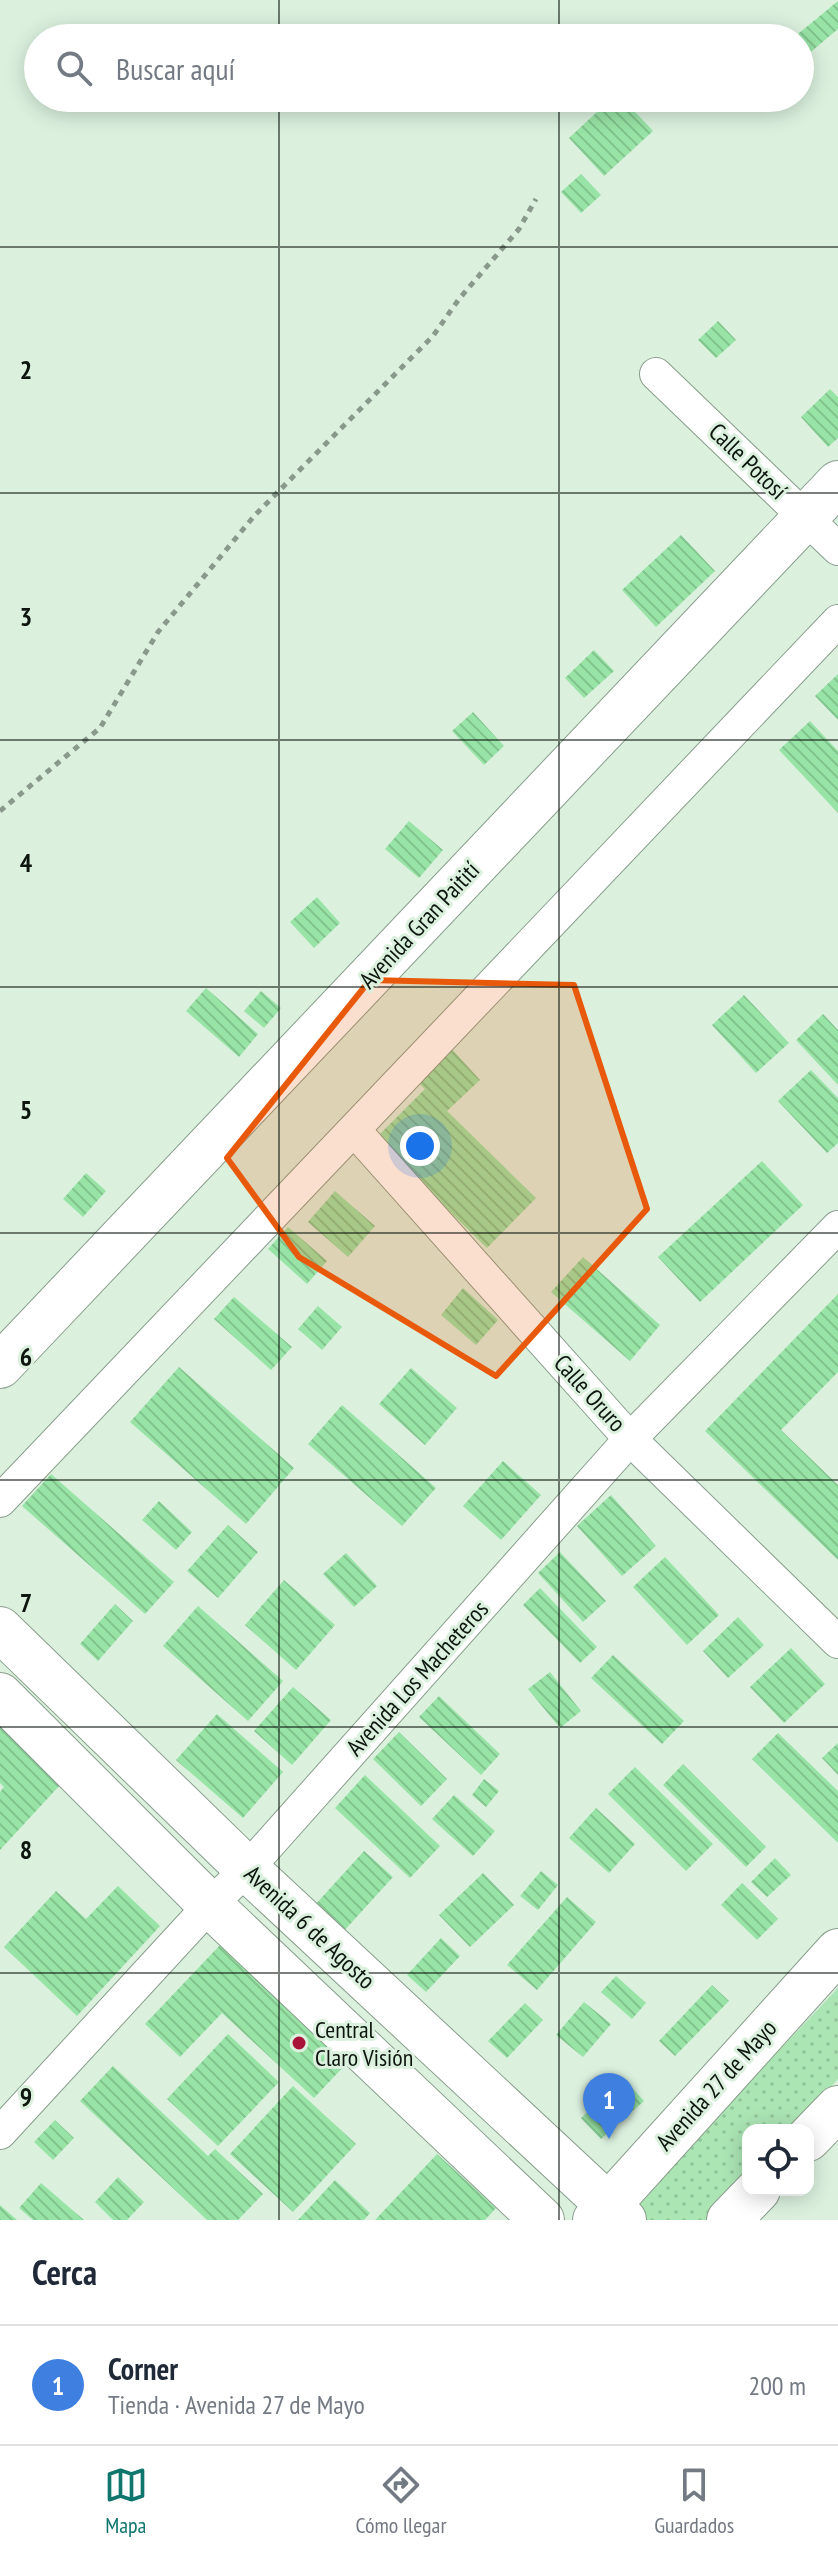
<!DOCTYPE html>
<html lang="es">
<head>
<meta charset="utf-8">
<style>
	body { margin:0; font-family:"PT Sans Narrow",sans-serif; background:#f2f2f3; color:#1f2937 }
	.controls { position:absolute; right:24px; bottom:24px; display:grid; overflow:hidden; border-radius:16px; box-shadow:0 4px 20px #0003 }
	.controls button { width:72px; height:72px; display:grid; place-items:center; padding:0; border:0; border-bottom:2px solid #e0e1e3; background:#fff; color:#1f2937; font:40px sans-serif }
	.you { position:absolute; left:420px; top:1146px; width:28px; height:28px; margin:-20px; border:6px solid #fff; border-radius:50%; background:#1a73e8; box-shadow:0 0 0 12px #1a73e833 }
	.badge { display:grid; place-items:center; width:52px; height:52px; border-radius:50%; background:#0f766e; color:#fff; font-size:26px; font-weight:700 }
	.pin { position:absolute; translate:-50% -66px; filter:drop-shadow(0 2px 4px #0008) }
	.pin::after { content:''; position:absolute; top:42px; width:28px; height:24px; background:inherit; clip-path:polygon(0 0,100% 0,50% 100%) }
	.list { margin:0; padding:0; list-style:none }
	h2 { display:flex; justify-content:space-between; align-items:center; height:104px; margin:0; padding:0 32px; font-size:34px }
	h2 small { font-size:26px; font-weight:400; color:#747a83 }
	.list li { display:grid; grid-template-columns:52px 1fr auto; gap:24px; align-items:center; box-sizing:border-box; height:120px; padding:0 32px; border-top:2px solid #e0e1e3 }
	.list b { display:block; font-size:30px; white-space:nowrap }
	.list p { margin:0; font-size:26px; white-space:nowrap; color:#747a83 }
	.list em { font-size:26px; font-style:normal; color:#747a83 }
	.icon { flex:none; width:44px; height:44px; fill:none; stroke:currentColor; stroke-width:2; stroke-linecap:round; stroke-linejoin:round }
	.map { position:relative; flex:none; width:838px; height:2220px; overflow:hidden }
	.search { position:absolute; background:#fff; box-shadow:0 4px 20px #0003; left:24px; right:24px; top:24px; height:88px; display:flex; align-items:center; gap:20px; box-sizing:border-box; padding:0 28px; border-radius:44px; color:#747a83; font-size:30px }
	.sheet { height:224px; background:#fff }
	nav { display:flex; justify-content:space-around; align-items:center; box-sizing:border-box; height:112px; border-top:2px solid #e0e1e3; background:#fff; font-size:22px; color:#747a83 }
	nav a { display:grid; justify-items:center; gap:4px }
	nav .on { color:#0f766e }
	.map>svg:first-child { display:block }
</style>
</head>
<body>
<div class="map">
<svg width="838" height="2220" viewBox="0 0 838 2220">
	<defs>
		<pattern id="grass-dots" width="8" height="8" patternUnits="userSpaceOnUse" patternTransform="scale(2)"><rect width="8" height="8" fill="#abe5b4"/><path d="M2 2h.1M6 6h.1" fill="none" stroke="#92c49a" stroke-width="1.8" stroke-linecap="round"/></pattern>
		<pattern id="building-back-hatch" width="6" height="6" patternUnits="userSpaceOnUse" patternTransform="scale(2)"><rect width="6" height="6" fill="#98e4a6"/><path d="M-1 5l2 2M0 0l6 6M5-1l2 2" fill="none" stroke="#82c38e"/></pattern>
	</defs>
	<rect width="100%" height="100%" fill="#dbf1de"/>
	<polygon fill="url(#grass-dots)" points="838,1988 838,2079 791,2130 748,2130 748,2177 709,2220 647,2220 632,2206"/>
	<g fill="url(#building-back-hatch)">
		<polygon points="838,1 838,29 800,61 800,38 793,38"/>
		<polygon points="612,98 622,98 653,131 604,176 569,138"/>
		<polygon points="581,174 601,195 581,213 561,192"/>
		<polygon points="718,321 736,340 716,358 698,340"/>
		<polygon points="830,389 838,397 838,438 828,447 801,417"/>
		<polygon points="681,535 715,571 656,627 622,590"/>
		<polygon points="594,650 614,671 584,698 565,678"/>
		<polygon points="838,674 838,720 815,696"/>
		<polygon points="473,712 504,746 484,765 452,731"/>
		<polygon points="810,721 838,751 838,813 779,750"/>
		<polygon points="409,821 443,850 419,878 385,849"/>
		<polygon points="317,897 340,923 314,948 290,922"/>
		<polygon points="206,988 258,1034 239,1057 186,1011"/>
		<polygon points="261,991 281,1008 264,1028 244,1011"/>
		<polygon points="744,995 789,1043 756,1073 712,1025"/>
		<polygon points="823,1014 838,1030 838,1085 796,1040"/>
		<polygon points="449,1046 480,1080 447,1111 536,1198 487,1248 375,1139 425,1089 414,1079"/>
		<polygon points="811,1070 838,1098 838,1143 827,1153 778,1101"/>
		<polygon points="762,1161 803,1205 700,1302 658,1257"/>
		<polygon points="86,1173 106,1191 83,1217 63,1199"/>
		<polygon points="335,1191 375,1226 348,1257 308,1222"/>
		<polygon points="288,1227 327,1261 307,1284 268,1249"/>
		<polygon points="583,1257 660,1325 630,1361 551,1292"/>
		<polygon points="463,1288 498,1320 476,1345 441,1315"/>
		<polygon points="838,1294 838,1372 781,1430 838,1485 838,1560 705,1431"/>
		<polygon points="234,1297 292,1347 271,1370 214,1319"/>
		<polygon points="318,1306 342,1327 322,1350 298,1329"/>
		<polygon points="179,1367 294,1468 246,1524 130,1422"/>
		<polygon points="411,1368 457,1408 425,1445 379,1404"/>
		<polygon points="342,1405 436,1488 402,1526 308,1444"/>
		<polygon points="503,1461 541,1495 501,1540 463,1506"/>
		<polygon points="51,1474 174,1582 145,1614 22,1506"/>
		<polygon points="611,1495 656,1546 622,1576 577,1526"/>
		<polygon points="159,1501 192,1532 176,1550 142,1520"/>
		<polygon points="228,1525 258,1552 218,1598 187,1571"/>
		<polygon points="560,1552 606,1601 583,1622 538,1573"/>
		<polygon points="346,1553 377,1586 354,1607 323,1574"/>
		<polygon points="665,1557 719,1615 687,1645 633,1587"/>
		<polygon points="284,1580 335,1625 296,1670 245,1625"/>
		<polygon points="540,1588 597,1647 580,1663 523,1605"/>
		<polygon points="115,1604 133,1621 98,1661 80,1644"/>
		<polygon points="198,1606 283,1681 248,1721 163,1646"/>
		<polygon points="738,1617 764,1645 728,1678 703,1651"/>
		<polygon points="791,1648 825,1684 784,1723 750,1687"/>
		<polygon points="613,1655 684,1721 662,1744 591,1678"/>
		<polygon points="550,1672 581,1711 560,1728 528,1689"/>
		<polygon points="293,1687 331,1720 292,1765 254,1731"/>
		<polygon points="439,1696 500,1754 481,1775 419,1717"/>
		<polygon points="217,1714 283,1772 243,1818 176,1760"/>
		<polygon points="0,1727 61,1784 0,1850 0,1792 4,1787 0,1783"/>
		<polygon points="399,1732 447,1779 421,1806 373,1759"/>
		<polygon points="778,1733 838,1791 838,1843 752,1759"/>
		<polygon points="838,1743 838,1775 822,1758"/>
		<polygon points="683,1764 766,1847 746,1867 663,1785"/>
		<polygon points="635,1767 713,1844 686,1871 608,1794"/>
		<polygon points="365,1775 440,1846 410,1878 335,1808"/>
		<polygon points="484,1779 499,1791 486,1807 472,1795"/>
		<polygon points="454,1795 495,1831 473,1856 432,1819"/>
		<polygon points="596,1808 635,1844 609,1873 569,1838"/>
		<polygon points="364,1851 393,1877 343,1932 314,1906"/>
		<polygon points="775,1858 791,1875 767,1897 751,1882"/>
		<polygon points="541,1871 558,1885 538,1910 520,1896"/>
		<polygon points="483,1873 514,1905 470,1947 439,1915"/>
		<polygon points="742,1883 778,1919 757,1940 721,1905"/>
		<polygon points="118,1886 160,1926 77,2016 4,1947 56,1891 86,1919"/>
		<polygon points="567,1897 596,1922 537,1990 507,1965"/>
		<polygon points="441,1938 460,1956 426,1992 407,1975"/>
		<polygon points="221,1944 348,2062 314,2098 222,2013 180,2057 145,2024"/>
		<polygon points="616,1976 646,2003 632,2019 601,1992"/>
		<polygon points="712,1985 729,2001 675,2056 659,2041"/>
		<polygon points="584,2002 611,2024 583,2057 556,2035"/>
		<polygon points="525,2003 543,2020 507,2058 488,2041"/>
		<polygon points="228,2034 279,2082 218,2146 167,2099"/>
		<polygon points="113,2066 208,2156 215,2149 263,2194 238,2220 207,2220 80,2101"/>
		<polygon points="624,2079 644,2101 601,2139 581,2118"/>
		<polygon points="293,2086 356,2144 293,2212 230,2154"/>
		<polygon points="55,2120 74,2138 53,2160 34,2142"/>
		<polygon points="437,2154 496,2208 485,2220 375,2220"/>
		<polygon points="118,2177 144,2202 127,2220 113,2220 95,2202"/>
		<polygon points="335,2180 370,2213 364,2220 298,2220"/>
		<polygon points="41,2183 84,2220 33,2220 19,2208"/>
		<polygon points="0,2205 17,2220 0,2220"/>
	</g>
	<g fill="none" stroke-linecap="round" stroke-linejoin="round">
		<defs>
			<g id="street">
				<polyline points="656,374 838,549"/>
				<polyline points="355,1131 630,1439 838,1642"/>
				<polyline points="0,1501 838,621"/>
				<polyline points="0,2133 210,1905 247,1869 630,1439 838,1227"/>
			</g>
			<g id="secondary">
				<polyline points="808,2139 838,2108"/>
				<polyline points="595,2220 838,1951"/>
				<polyline points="729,2220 758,2190"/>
			</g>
			<g id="primary">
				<polyline points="0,1366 838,483"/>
				<polyline points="0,1629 247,1869 624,2220"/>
				<polyline points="0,1695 210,1905 542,2220"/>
			</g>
		</defs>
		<use href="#street" stroke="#899e8c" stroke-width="34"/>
		<use href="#secondary" stroke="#899e8c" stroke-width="46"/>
		<use href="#primary" stroke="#899e8c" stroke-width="46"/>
		<polyline stroke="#89998b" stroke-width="5" stroke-dasharray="6 6" stroke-linecap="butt" points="0,811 100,728 158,632 255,515 433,336 459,299 519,229 536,199"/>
		<use href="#street" stroke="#fff" stroke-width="32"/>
		<use href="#secondary" stroke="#fff" stroke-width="44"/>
		<use href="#primary" stroke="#fff" stroke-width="44"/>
	</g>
	<path fill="#e8590c" fill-opacity="0.2" stroke="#e8590c" stroke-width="6" stroke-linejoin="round" d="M370 980 574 985 647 1209 496 1376 299 1257 227 1158Z"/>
	<path fill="none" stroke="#0d150e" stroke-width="2" stroke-opacity="0.55" d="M279 0V38M559 0V38M279 98V2220M559 98V2220M0 247H838M0 493H838M0 740H838M0 987H838M0 1233H838M0 1480H838M0 1727H838M0 1973H838"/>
	<circle fill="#aa1339" stroke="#dbf1de" stroke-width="3" cx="299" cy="2043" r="8"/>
	<g text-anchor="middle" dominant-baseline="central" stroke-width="6" stroke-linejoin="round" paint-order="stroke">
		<g font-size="24" fill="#0d150e" stroke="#dbf1de">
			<text transform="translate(748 461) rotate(44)">Calle Potosí</text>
			<text transform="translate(419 925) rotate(-47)">Avenida Gran Paitití</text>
			<text transform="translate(590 1393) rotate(48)">Calle Oruro</text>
			<text transform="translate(417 1678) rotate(-48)">Avenida Los Macheteros</text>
			<text transform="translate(310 1927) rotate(43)">Avenida 6 de Agosto</text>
			<text transform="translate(716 2085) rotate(-48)">Avenida 27 de Mayo</text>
		</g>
		<g font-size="24" fill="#0d150e" stroke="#dbf1de" text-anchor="start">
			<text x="315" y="2029">Central<tspan x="315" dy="28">Claro Visión</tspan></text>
		</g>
	</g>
	<g font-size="26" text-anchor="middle" font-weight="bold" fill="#0d150e" stroke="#dbf1de" stroke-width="6" stroke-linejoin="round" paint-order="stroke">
		<text x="26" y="379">2</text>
		<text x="26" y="626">3</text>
		<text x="26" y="872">4</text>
		<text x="26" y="1119">5</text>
		<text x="26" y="1366">6</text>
		<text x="26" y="1612">7</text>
		<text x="26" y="1859">8</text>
		<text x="26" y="2106">9</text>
	</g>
</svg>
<div class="controls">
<button><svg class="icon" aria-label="locate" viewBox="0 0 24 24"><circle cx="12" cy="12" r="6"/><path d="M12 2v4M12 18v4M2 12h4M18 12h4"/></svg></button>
</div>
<div class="you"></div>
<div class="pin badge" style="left:609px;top:2139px;background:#3f7fe0">1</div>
<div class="search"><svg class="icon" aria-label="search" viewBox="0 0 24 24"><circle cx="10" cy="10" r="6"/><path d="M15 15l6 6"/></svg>Buscar aquí</div>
</div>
<section class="sheet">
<h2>Cerca<small></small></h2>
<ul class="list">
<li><span class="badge" style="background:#3f7fe0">1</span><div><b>Corner</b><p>Tienda · Avenida 27 de Mayo</p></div><em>200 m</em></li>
</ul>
</section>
<nav>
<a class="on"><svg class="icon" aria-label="map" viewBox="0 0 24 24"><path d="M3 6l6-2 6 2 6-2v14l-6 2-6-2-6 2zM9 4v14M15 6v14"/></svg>Mapa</a>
<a><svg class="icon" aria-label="directions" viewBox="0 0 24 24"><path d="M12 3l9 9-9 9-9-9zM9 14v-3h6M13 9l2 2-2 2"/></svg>Cómo llegar</a>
<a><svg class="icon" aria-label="saved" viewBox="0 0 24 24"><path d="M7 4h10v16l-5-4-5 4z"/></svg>Guardados</a>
</nav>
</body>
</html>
